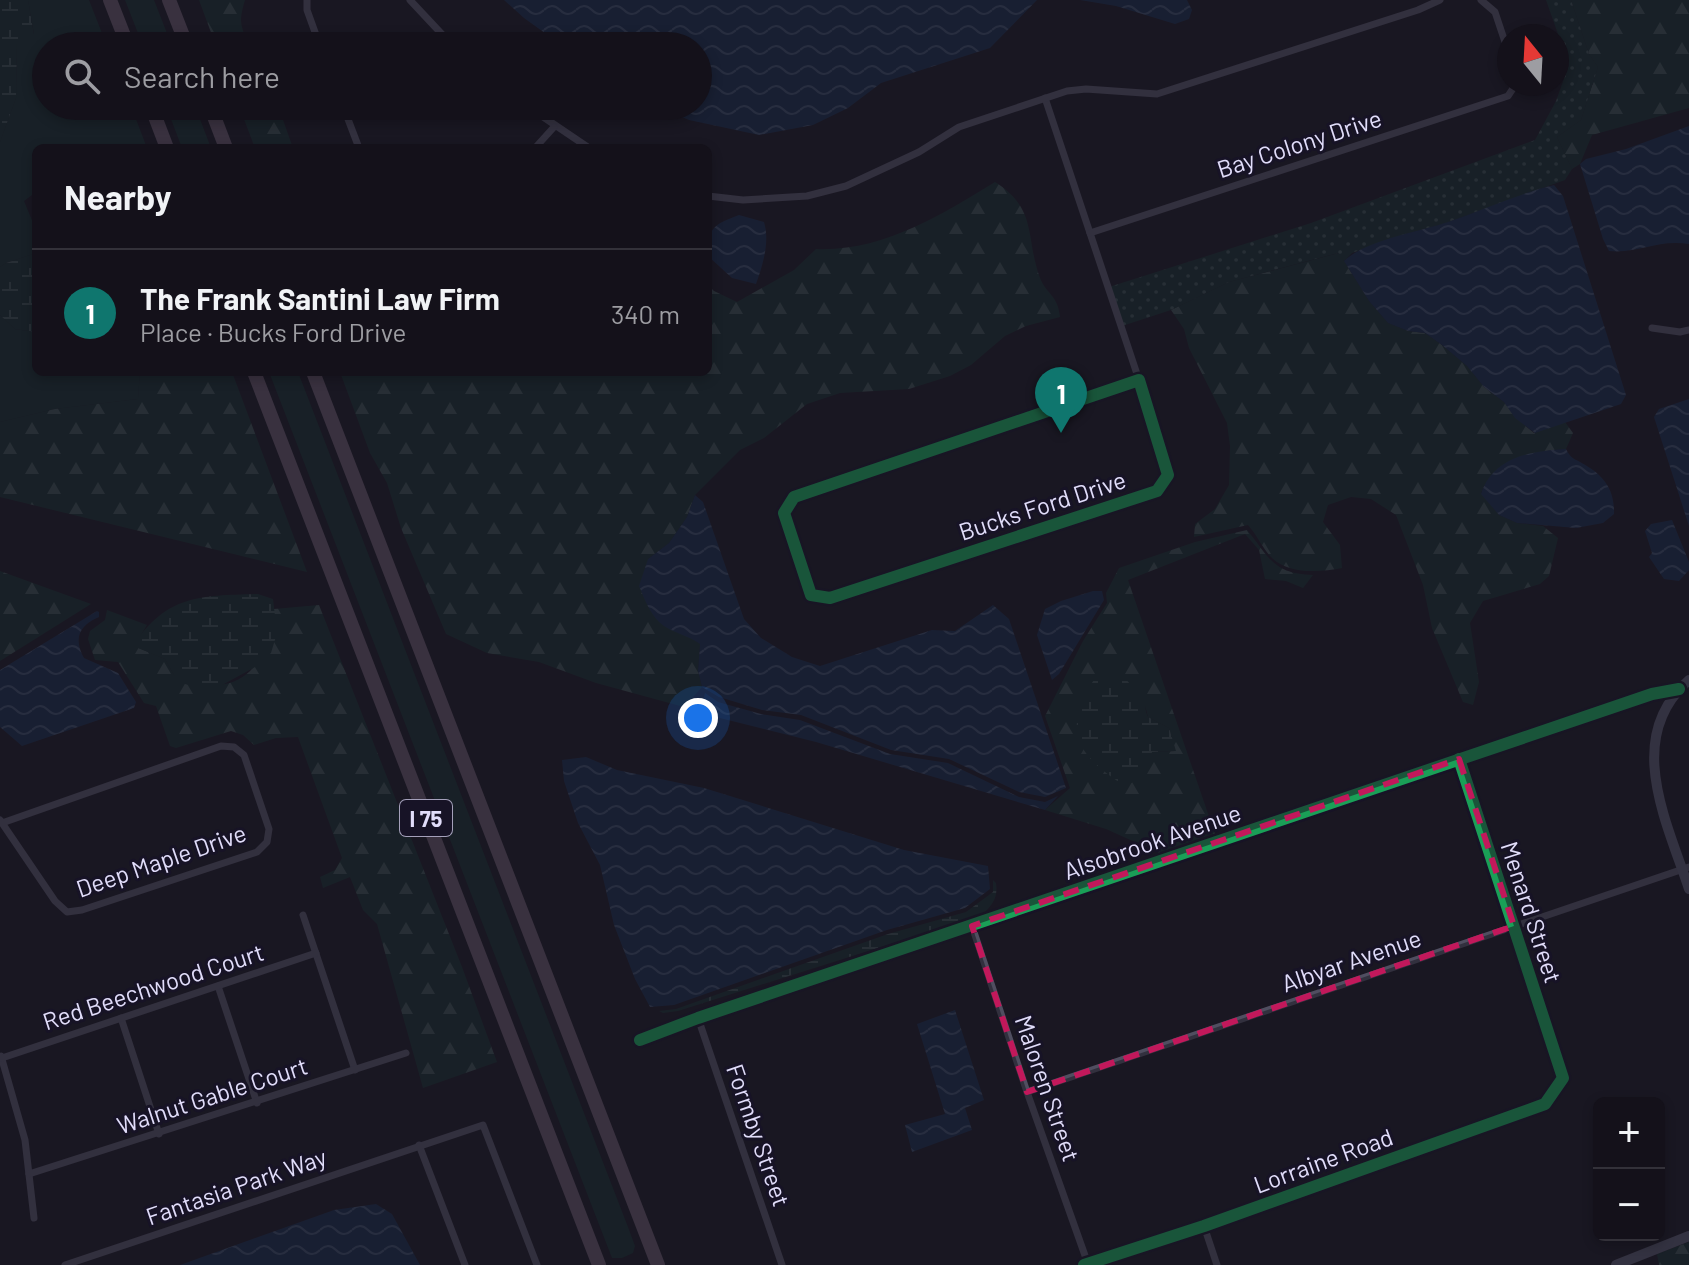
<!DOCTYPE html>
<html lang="en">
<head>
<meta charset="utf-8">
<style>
	body { margin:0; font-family:Barlow,sans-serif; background:#1d1a23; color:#f1f3f6 }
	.controls { position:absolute; right:24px; bottom:24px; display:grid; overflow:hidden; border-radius:12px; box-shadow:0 4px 12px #0003 }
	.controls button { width:72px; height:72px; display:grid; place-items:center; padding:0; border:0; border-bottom:2px solid #333139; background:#14111a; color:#f1f3f6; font:40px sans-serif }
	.compass { position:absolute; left:1497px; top:24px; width:72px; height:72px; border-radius:50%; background:#14111a; box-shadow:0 4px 12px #0003; rotate:342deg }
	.you { position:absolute; left:698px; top:718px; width:28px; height:28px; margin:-20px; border:6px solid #fff; border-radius:50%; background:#1a73e8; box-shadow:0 0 0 12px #1a73e833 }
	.badge { display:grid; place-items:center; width:52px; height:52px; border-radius:50%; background:#0f766e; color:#fff; font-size:26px; font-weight:700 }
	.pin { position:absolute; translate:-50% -66px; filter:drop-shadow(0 2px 4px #0008) }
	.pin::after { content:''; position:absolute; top:42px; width:28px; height:24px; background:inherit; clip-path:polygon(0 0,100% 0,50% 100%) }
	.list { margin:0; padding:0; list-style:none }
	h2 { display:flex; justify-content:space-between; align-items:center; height:104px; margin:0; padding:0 32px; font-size:34px }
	h2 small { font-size:26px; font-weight:400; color:#9d9da2 }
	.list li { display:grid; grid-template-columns:52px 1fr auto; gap:24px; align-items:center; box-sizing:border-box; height:128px; padding:0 32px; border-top:2px solid #333139 }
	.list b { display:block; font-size:30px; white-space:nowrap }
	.list p { margin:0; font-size:26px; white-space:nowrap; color:#9d9da2 }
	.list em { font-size:26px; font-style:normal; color:#9d9da2 }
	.icon { flex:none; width:44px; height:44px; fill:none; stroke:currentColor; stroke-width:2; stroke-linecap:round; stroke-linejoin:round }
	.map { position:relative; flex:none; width:1689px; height:1265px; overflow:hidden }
	.search { position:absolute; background:#14111a; box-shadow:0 4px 12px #0003; left:32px; top:32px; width:680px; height:88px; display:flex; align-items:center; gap:20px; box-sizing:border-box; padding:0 28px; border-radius:44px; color:#9d9da2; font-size:30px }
	.panel { position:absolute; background:#14111a; box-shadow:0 4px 12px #0003; left:32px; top:144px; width:680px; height:232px; border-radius:12px }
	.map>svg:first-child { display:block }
</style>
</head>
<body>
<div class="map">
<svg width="1689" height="1265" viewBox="0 0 1689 1265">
	<defs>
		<pattern id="forest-firs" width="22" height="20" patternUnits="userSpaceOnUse" patternTransform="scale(2)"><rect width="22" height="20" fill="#172c2d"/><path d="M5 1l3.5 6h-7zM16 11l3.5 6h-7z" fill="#384a4c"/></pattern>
		<pattern id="wetland-marsh" width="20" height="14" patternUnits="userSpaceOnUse" patternTransform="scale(2)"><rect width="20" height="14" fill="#172c2d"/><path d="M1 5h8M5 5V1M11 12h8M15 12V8" fill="none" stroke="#384a4c"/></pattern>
		<pattern id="park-dots" width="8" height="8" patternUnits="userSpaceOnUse" patternTransform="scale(2)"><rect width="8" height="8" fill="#172c2d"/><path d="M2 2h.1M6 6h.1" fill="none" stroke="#384a4c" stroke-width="1.8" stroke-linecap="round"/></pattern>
		<pattern id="water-waves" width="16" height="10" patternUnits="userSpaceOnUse" patternTransform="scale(2)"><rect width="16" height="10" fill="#182946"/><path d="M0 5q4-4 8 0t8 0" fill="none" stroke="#394862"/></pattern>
	</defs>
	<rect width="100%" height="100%" fill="#1a1722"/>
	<g fill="#172c2d">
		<polygon points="28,0 89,0 107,46 46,46 46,106 131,106 147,148 36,148 36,192 24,201 36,230 36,253 6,263 0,267 0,142 16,98 17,40 34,34"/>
		<polygon points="125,0 154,0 172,46 143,46"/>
		<polygon points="166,106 195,106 211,148 182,148"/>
		<polygon points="0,315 15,329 36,332 36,372 140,372 138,399 55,409 0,422"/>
		<polygon points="269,372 298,372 628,1227 635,1246 633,1253 622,1258 612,1258"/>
	</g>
	<g fill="url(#forest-firs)" fill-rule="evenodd">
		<path d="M199 0H245C238 23 241 25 249 46H216Z"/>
		<polygon points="1571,0 1689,0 1689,108 1592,135 1580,164 1572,169 1557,137 1581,120 1598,67 1589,54"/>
		<polygon points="239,106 278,106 293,148 255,148"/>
		<path d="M995 182C1038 209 1025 237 1040 278 1047 295 1058 295 1060 317L1026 326 1005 336 971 365 950 376 909 389 840 393 807 404 764 438 740 450 695 495 687 517 669 543 648 559 663 625 687 635 700 644 698 671 702 687 684 707 596 683 539 662 487 653 446 634 401 528 387 483 370 453 340 372H708V285L714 291 737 302 794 270 816 249C882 252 941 215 995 182Z"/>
		<path d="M1339 253 1369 301 1388 323 1408 331 1425 333 1442 345 1467 366 1484 387 1504 402 1516 418 1534 433 1565 422 1573 433 1566 449C1533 451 1493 460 1481 493L1499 515 1517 523 1543 526 1558 538 1549 576 1540 584 1483 601 1470 623 1479 682 1473 705 1463 702 1432 628 1423 585 1396 515 1371 499 1351 497 1328 505 1323 522 1340 545 1342 568C1320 572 1290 575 1272 558 1263 549 1257 535 1248 525L1194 537 1195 524 1215 509 1229 485 1230 446 1227 423 1189 348 1184 329 1171 310 1229 282Z"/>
		<polygon points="140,372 232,372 307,572 0,497 0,422 55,409 138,399"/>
		<path d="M1247 530C1270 558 1273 574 1313 575L1303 588 1286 581 1265 579 1259 550 1245 534 1128 580 1216 837 1164 855 1106 829 1045 810 1070 788 1045 716 1083 641 1107 603 1106 593 1119 568 1195 542ZM1145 705 1148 717 1169 728 1175 751 1152 752Z"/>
		<polygon points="0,571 91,604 0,661"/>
		<path d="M319 605 462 967 497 1062 423 1088 377 924 363 910 350 877 323 888 320 877 335 870 342 858 298 737 276 738 254 745 243 735 231 731 176 748 170 746 156 706 144 703 118 662 95 660 88 639 90 631 105 620 107 610 147 625 134 646 165 659 174 675C186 677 214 686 225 684 257 678 275 640 274 609Z"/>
		<polygon points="1689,1242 1689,1265 1659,1265 1657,1254"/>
	</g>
	<g fill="url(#wetland-marsh)">
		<polygon points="0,0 28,0 34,35 17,41 16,98 0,142"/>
		<polygon points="36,253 36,332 15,329 0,315 0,267 6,263"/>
		<path d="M258 594 273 599 277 633 271 653 257 666 224 684 206 690 185 684 174 675 165 659 133 646C167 594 201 596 258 594Z"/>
		<path d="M1117 669 1137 692 1148 717 1169 728 1176 751 1152 752 1144 777 1125 786C1073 753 1062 728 1097 675Z"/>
		<path d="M993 880 996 883C998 898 993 904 982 915L678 1011 663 1013 659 1011 676 1009 888 934 966 912 993 892Z"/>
	</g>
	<polygon fill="url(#park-dots)" points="1546,0 1571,0 1589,54 1598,67 1581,120 1557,137 1572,169 1565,180 1443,224 1402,235 1352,253 1344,261 1338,253 1229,282 1171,310 1122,326 1109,287 1311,223 1535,140 1556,101 1569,65"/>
	<g fill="url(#water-waves)">
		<polygon points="504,0 1037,0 990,48 881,83 848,108 813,125 759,135 689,120 657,106 698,106 698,46 563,46 524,18"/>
		<polygon points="1080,0 1187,0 1192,10 1189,19 1175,24 1116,6"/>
		<path d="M1689 126V244C1657 239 1638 254 1609 251L1603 239 1580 164 1586 159 1626 149Z"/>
		<path d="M1554 185 1563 196 1626 395 1621 404 1535 433 1515 418 1504 402 1484 387 1467 366 1442 345 1425 333 1408 331 1388 323 1369 301 1344 261C1364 241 1421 231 1448 222 1484 210 1517 194 1554 185Z"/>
		<path d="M739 215 764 222C770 242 763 264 756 284L732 278 708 256C708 227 713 225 739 215Z"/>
		<polygon points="1689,399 1689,526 1654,417 1659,409"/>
		<path d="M1566 449C1570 457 1572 458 1580 462 1603 474 1615 489 1614 514L1603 523 1576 528 1517 523 1499 515 1481 494C1493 457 1531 451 1566 449Z"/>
		<path d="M695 495 703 502 744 619 761 638 792 657 820 666 932 630 955 631 993 605 1009 619 1066 788 1045 797 1019 792 949 759 891 750 801 715 762 710 719 697 702 687 698 671 700 644C689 636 675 633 664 626 651 617 645 600 639 586L648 559 669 543 687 517Z"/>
		<polygon points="1672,520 1689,562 1689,570 1679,581 1664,579 1649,557 1652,553 1645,531 1651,524"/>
		<polygon points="1093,591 1102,591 1104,600 1059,674 1052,680 1037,635 1045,609 1061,601"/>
		<path d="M97 611 99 612V617C78 626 74 639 84 658L118 673 136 702 134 708 22 746 0 727V670Z"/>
		<polygon points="705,693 718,702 761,714 800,720 890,754 948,763 1019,797 1045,802 1058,796 1045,810 816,742 700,713"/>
		<polygon points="586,757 617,770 704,788 904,850 988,866 990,889 965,908 887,930 674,1005 650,1007 635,979 614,925 600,865 578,823 564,781 562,760"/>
		<polygon points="955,1010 984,1100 965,1108 972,1130 912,1152 905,1125 945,1114 917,1024"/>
		<polygon points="376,1204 392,1214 420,1265 180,1265 334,1210"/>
	</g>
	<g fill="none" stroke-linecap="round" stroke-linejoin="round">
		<g stroke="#504e60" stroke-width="7">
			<polyline points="307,0 307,10 320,46"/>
			<polyline points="410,0 453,46"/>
			<polyline points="1481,0 1495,12 1509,54"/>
			<polyline points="1045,98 1139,380"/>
			<polyline points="343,106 359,148"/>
			<polyline points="527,106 589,148"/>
			<polyline points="535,148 554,127"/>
			<polyline points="708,196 743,200 807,196 846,186 919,152 959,127 1067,91 1086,89 1157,94 1418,10 1440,0"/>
			<polyline points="1090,233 1508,96 1516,84"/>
			<polyline points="1652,328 1680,332 1689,330"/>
			<polygon points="1139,380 1168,475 1157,491 830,598 811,595 784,513 794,497"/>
			<polyline points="0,820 55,901 67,912 82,910 257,852 267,842 269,829 244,755 234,747 221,746 2,823"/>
			<polyline points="303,915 355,1070"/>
			<polyline points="972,926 1027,1092 1088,1264"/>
			<polyline points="218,986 257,1103"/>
			<polyline points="121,1018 159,1134"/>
			<polyline points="698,1018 782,1265"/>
			<polyline points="640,1040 698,1018 1652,694 1679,689"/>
			<polyline points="1,1056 25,1140 34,1218"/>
			<polyline points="2,1058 316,953"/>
			<polyline points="1027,1092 1689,867"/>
			<polyline points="419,1145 465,1265"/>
			<polyline points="29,1174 406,1053"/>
			<polyline points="1204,1226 1217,1265"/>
			<polyline points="65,1265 483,1125 537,1265"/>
			<polyline points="1084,1265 1204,1226 1545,1104 1563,1078 1459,759"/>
		</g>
		<g stroke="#535266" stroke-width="10">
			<path d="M1689 680C1623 737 1667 822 1689 889"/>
			<polyline points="1616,1265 1689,1236"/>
		</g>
		<g stroke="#5f5062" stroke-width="14">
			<polyline points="110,0 128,46"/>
			<polyline points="169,0 187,46"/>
			<polyline points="151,106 167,148"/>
			<polyline points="210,106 226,148"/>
			<polyline points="254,372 599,1265"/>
			<polyline points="313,372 658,1265"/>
		</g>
		<defs>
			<g id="cycleway">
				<polygon points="1139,380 1168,475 1157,491 830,598 811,595 784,513 794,497"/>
				<polyline points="640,1040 698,1018 1652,694 1679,689"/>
				<polyline points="1084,1265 1204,1226 1545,1104 1563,1078 1459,759"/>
			</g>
		</defs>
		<use href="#cycleway" stroke="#171326" stroke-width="17"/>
		<use href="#cycleway" stroke="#1a9f57" stroke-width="12"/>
	</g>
	<path d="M0 0H1689V1265H0ZM1459 759 1514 926 1027 1092 972 926Z" fill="#1a1722" fill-opacity=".55" fill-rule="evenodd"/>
	<path fill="none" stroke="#c2185b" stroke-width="6" stroke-dasharray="16 10" stroke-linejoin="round" d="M1459 759 1514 926 1027 1092 972 926Z"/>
	<g text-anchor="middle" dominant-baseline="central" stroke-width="6" stroke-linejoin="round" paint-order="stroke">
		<rect fill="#171326" stroke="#a4a0ba" stroke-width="2" x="400" y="800" width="52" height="36" rx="6"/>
		<g font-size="22" font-weight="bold" fill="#e1ddfa">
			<text x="426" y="818">I 75</text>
		</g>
		<g font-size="24" fill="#e1ddfa" stroke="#171326">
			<text transform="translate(1299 143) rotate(-18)">Bay Colony Drive</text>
			<text transform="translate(1042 505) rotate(-18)">Bucks Ford Drive</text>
			<text transform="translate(1152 841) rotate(-19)">Alsobrook Avenue</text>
			<text transform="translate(161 860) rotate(-19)">Deep Maple Drive</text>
			<text transform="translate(1532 912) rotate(72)">Menard Street</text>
			<text transform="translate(1351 960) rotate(-19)">Albyar Avenue</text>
			<text transform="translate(153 986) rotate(-18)">Red Beechwood Court</text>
			<text transform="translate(1048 1088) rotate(71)">Maloren Street</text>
			<text transform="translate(212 1095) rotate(-18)">Walnut Gable Court</text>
			<text transform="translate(759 1135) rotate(71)">Formby Street</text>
			<text transform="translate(1323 1160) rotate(-20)">Lorraine Road</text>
			<text transform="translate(236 1186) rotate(-19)">Fantasia Park Way</text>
		</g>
	</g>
</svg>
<div class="controls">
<button>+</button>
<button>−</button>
</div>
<svg class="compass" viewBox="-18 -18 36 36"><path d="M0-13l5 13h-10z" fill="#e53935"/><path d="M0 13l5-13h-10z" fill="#9d9da2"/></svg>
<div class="you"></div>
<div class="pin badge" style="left:1061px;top:433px">1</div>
<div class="search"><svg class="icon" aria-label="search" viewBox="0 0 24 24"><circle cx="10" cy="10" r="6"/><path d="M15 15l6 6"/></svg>Search here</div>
<section class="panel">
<h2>Nearby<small></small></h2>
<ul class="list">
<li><span class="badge">1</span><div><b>The Frank Santini Law Firm</b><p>Place · Bucks Ford Drive</p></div><em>340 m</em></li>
</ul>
</section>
</div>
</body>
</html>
